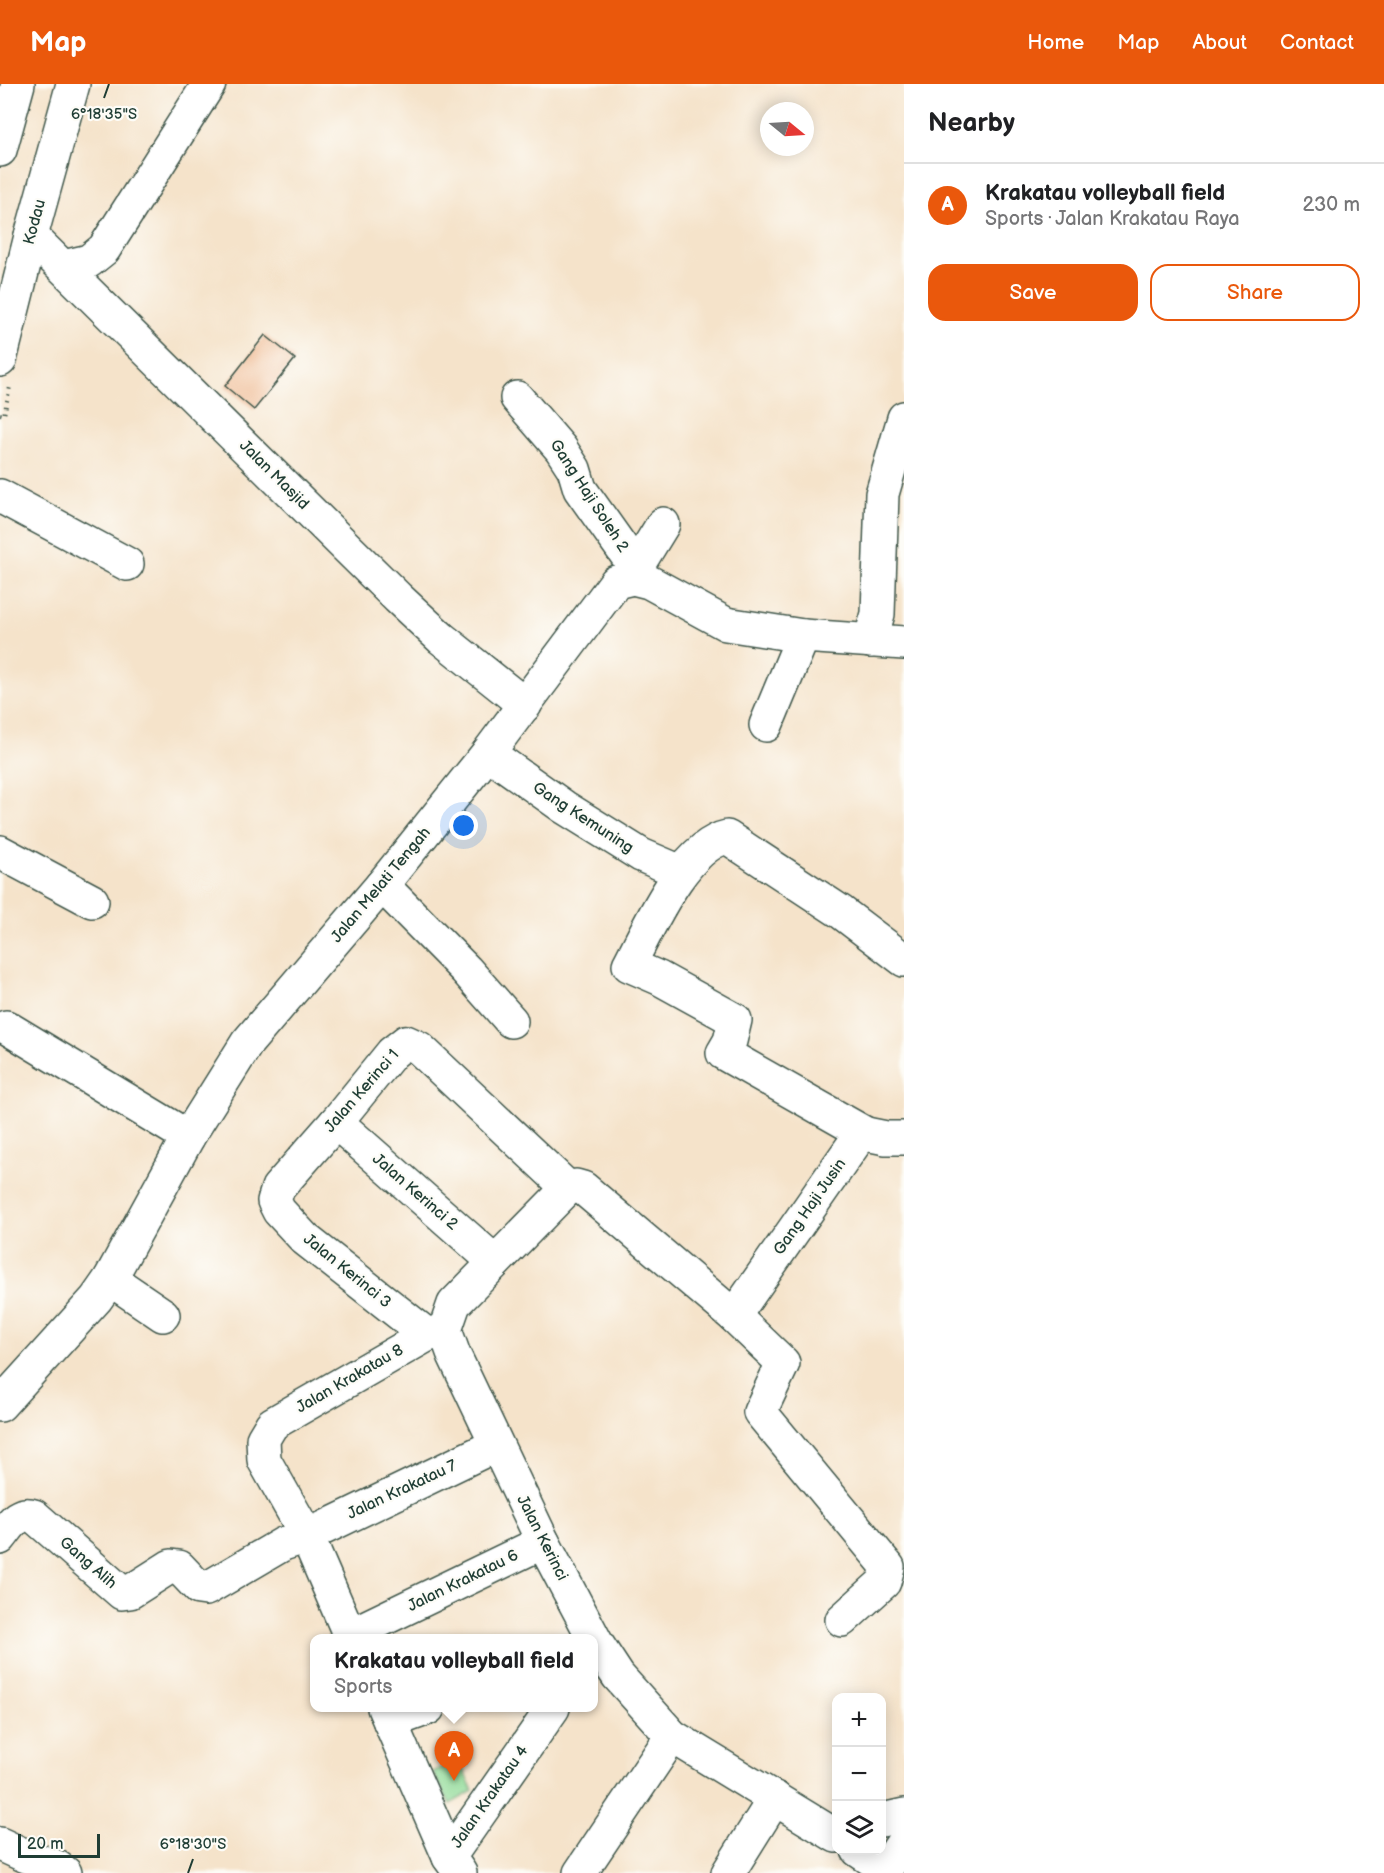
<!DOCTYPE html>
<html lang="en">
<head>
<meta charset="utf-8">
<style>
	body { margin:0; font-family:"Balsamiq Sans",sans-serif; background:#f2f2f2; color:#202124 }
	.controls { position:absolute; right:18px; bottom:18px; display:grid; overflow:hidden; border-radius:12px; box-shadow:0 3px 15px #0003 }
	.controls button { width:54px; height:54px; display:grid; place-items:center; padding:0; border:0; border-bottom:2px solid #e0e0e0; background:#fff; color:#202124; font:30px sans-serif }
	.compass { position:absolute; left:760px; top:18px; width:54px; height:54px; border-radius:50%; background:#fff; box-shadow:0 3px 15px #0003; rotate:108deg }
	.scale { position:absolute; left:18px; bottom:15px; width:82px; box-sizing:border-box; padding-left:6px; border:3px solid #1f3d34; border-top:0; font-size:16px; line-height:21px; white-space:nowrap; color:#1f3d34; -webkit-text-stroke:4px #fdfcf7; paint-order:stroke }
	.you { position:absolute; left:464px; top:742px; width:21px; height:21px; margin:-15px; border:4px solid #fff; border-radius:50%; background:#1a73e8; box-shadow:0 0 0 9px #1a73e833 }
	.badge { display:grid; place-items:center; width:39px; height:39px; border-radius:50%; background:#ea580c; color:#fff; font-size:20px; font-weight:700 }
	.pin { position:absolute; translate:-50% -50px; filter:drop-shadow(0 2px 3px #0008) }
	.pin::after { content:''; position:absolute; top:32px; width:21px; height:18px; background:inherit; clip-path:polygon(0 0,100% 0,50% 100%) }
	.popup { position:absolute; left:310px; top:1550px; width:288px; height:78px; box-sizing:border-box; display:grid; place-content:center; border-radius:12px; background:#fff; filter:drop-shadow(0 2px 4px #0005); font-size:20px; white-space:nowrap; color:#757577 }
	.popup b { font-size:22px; color:#202124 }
	.popup::after { content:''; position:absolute; left:50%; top:100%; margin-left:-12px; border:12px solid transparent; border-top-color:#fff }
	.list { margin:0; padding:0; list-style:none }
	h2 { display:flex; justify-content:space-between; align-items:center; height:78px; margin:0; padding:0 24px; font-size:26px }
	h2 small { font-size:20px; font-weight:400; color:#757577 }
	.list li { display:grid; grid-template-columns:39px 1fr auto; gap:18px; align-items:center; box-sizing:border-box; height:84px; padding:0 24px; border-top:2px solid #e0e0e0 }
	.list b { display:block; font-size:22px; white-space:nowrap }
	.list p { margin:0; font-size:20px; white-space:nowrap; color:#757577 }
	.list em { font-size:20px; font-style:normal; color:#757577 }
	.actions { display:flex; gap:12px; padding:18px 24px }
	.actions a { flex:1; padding:14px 0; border:2px solid #ea580c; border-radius:18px; text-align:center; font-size:21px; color:#ea580c }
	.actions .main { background:#ea580c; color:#fff }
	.icon { flex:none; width:33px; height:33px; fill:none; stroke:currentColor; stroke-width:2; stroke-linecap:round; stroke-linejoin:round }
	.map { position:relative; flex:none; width:904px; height:1789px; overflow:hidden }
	header { display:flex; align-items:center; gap:36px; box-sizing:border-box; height:84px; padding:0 30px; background:#ea580c; color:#fff }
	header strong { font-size:28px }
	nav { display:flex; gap:33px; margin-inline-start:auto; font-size:21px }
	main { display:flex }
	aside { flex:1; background:#fff }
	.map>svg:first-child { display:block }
</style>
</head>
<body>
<header>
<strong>Map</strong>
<nav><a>Home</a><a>Map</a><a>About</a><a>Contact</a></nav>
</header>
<main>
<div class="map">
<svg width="904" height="1789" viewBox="0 0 904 1789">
	<rect width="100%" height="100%" fill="#fdfcf7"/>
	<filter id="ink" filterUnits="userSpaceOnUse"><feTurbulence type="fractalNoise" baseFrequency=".0167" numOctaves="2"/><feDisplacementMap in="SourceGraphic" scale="12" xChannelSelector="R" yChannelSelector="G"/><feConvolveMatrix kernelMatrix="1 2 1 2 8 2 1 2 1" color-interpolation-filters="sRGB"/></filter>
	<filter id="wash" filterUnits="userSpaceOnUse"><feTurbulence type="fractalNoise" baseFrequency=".008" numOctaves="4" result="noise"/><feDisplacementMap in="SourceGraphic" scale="24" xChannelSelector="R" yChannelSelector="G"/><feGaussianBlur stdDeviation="1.35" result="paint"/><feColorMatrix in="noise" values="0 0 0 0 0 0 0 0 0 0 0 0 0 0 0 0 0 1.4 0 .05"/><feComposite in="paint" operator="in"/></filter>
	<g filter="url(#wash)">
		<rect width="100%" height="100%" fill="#f5e3ca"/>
		<polygon fill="#90db98" stroke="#588c66" stroke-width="1.5" points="458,1675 473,1707 450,1720 433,1688"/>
		<g id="blocks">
			<polygon fill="#edb084" points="265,251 295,275 254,326 225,302"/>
		</g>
	</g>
	<g filter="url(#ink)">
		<use href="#blocks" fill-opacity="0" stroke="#3f564a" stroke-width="1.5"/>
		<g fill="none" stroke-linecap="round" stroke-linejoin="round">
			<defs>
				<g id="minor">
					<polyline points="31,152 398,514 441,554 525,621"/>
					<polyline points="63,183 89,177 104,165 209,0"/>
					<polyline points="517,314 561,365 574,385 580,405 636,484"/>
					<polyline points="0,412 127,480"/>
					<polyline points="633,494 636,484 663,440"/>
					<polyline points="870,557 878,530 882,410 904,334"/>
					<polyline points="766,641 803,552"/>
					<polyline points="488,669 564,723 641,771 676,786 684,783"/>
					<polyline points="0,768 92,817"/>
					<polyline points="382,801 466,886 511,937"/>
					<polyline points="6,943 188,1053"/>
					<polyline points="336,1038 495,1178"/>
					<path d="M866 1050 723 969 730 957 735 936 659 894 629 881C649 843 684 762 727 753L841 828 904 876"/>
					<polyline points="568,1104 454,1220 445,1246 454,1271 543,1458 597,1560 618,1592 672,1652 836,1752"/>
					<polyline points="568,1104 576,1102 583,1104 734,1232 783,1279 760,1328 888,1483 884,1498 842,1536"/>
					<polyline points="110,1195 163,1231"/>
					<polyline points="734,1232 856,1057 866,1050 886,1054 904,1054"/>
					<polyline points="427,1251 305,1155 279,1127 274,1117 278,1104 336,1038 392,969 406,958 419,964 568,1104"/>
					<polyline points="0,1321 96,1215 110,1195 188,1053 247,959 382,801 488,669 616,498 633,494 649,498 726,540 803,552 904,559"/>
					<path d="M0 1454C10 1442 17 1426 34 1432L122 1509 130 1508 171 1482 179 1483 199 1504 206 1505 283 1460 307 1452 496 1361"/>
					<polyline points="350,1551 543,1458"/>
					<polyline points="351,1554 307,1452 264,1376 263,1355 272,1340 427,1251 445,1246"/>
					<polyline points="384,1624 449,1773 460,1789"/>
					<polyline points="390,1638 428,1624"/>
					<polyline points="882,1736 904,1731"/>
					<polyline points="0,1760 26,1772 57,1783 65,1789"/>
					<polyline points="858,1766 886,1785"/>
					<polyline points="449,1773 553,1624"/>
					<polyline points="580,1789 672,1652"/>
					<polyline points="728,1789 775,1714"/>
					<polyline points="883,1789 904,1757"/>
				</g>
				<polyline id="major" points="0,276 31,152 73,0"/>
				<polyline id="highway" points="0,66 18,0"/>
			</defs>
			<use href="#minor" stroke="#3f564a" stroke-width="36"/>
			<use href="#major" stroke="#3f564a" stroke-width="36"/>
			<use href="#highway" stroke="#3f564a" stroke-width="36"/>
			<polyline stroke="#3f564a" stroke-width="4" stroke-dasharray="1.5 4.5" stroke-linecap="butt" points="0,330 4,331 10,303"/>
			<use href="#minor" stroke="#fff" stroke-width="33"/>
			<use href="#major" stroke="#fff" stroke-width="33"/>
			<use href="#highway" stroke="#fff" stroke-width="33"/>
		</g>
	</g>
	<path fill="none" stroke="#1f3d34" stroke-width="2" d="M104 14 109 0M188 1789 193 1775"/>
	<g text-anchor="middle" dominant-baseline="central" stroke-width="4.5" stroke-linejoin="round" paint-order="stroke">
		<g font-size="16" fill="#1f3d34" stroke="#fdfcf7">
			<text transform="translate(35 138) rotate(-75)">Kodau</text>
			<text transform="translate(274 391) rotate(45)">Jalan Masjid</text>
			<text transform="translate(589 412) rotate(57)">Gang Haji Soleh 2</text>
			<text transform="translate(583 734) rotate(33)">Gang Kemuning</text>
			<text transform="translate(381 801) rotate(-50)">Jalan Melati Tengah</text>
			<text transform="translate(362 1007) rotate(-49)">Jalan Kerinci 1</text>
			<text transform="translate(415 1108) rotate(41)">Jalan Kerinci 2</text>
			<text transform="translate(810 1123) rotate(-55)">Gang Haji Jusin</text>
			<text transform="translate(347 1187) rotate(39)">Jalan Kerinci 3</text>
			<text transform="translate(350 1295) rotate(-30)">Jalan Krakatau 8</text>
			<text transform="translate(402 1406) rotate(-25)">Jalan Krakatau 7</text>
			<text transform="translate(542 1454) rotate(63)">Jalan Kerinci</text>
			<text transform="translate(88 1479) rotate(41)">Gang Alih</text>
			<text transform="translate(463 1497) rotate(-26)">Jalan Krakatau 6</text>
			<text transform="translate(490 1713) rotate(-55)">Jalan Krakatau 4</text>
		</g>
	</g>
	<g font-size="15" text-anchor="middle" fill="#1f3d34" stroke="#fdfcf7" stroke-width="4.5" stroke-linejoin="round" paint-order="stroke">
		<text x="104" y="35">6°18'35"S</text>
		<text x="193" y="1765">6°18'30"S</text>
	</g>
</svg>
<div class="controls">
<button>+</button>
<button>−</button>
<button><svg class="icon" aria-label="layers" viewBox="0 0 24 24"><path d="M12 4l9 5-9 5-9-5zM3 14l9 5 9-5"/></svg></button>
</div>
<svg class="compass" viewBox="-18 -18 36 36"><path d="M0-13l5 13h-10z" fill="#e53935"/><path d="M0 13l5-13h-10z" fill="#757577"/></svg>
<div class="scale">20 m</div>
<div class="you"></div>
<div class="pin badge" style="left:454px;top:1697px">A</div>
<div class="popup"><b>Krakatau volleyball field</b>Sports</div>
</div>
<aside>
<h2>Nearby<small></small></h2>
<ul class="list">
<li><span class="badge">A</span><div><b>Krakatau volleyball field</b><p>Sports · Jalan Krakatau Raya</p></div><em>230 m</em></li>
</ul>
<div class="actions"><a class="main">Save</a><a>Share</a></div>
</aside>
</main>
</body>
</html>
